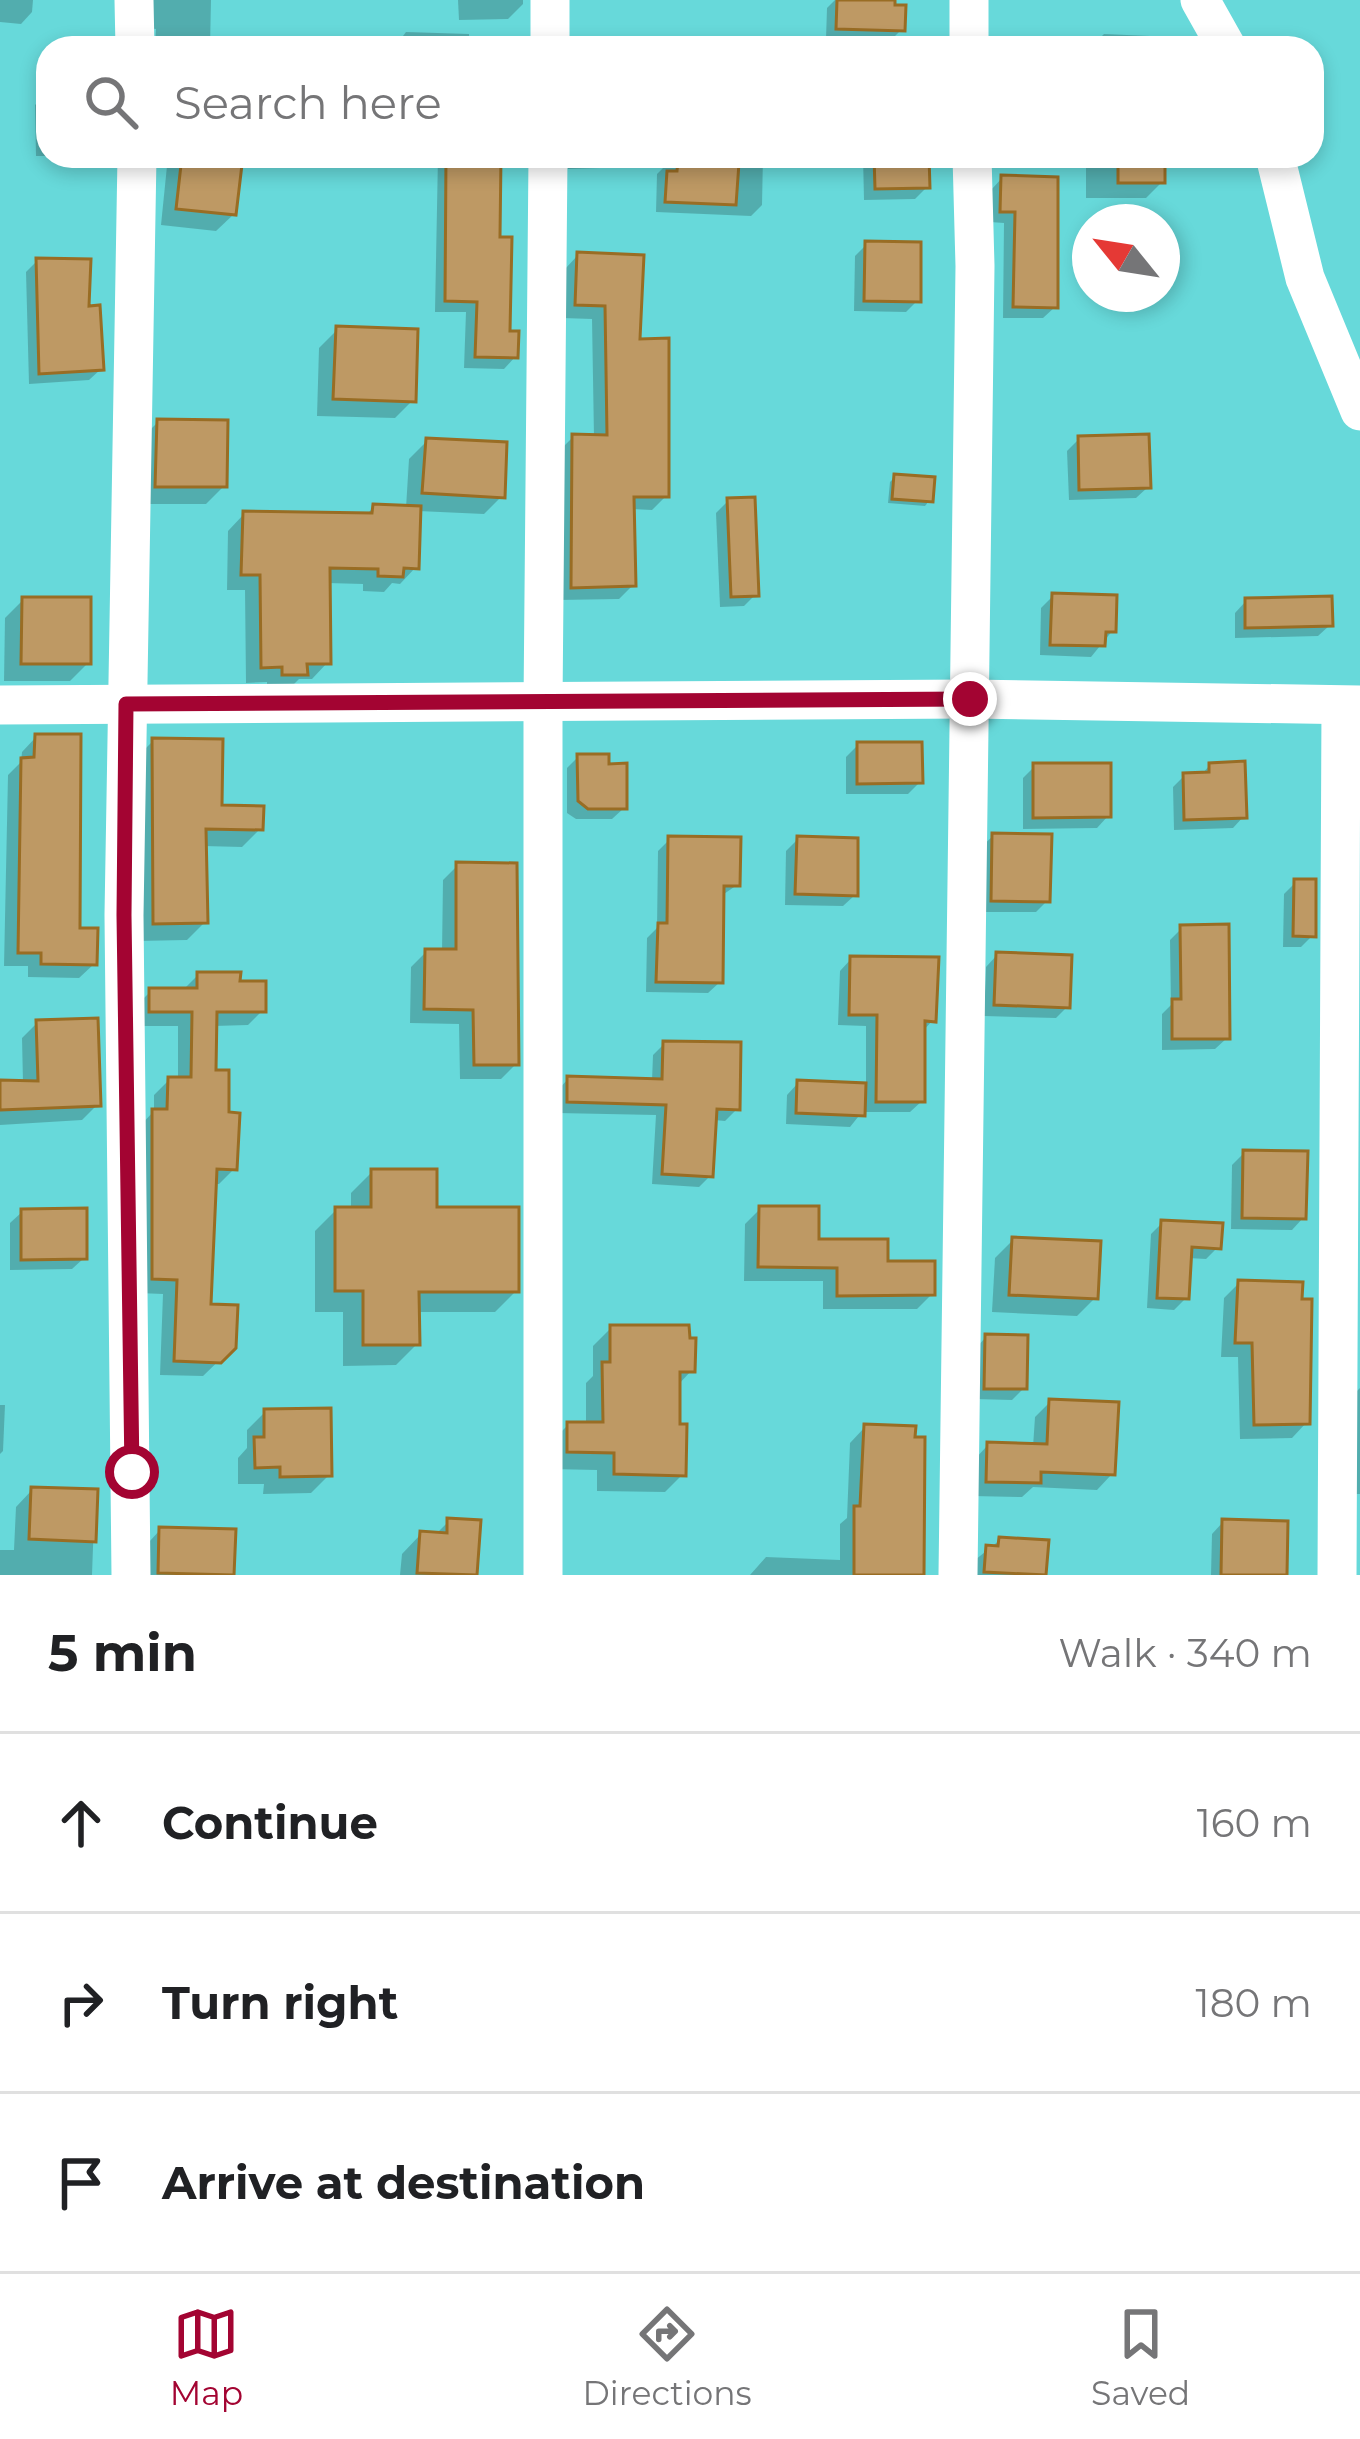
<!DOCTYPE html>
<html lang="en">
<head>
<meta charset="utf-8">
<style>
	body { margin:0; font-family:Montserrat,sans-serif; background:#f6f6f6; color:#202124 }
	.compass { position:absolute; left:1072px; top:204px; width:108px; height:108px; border-radius:50%; background:#fff; box-shadow:0 6px 18px #0003; rotate:300deg }
	.stop { position:absolute; width:36px; height:36px; margin:-27px; border:9px solid #a30432; border-radius:50%; background:#fff }
	.stop.end { background:#a30432; border-color:#fff; box-shadow:0 3px 12px #0008 }
	.list { margin:0; padding:0; list-style:none }
	h2 { display:flex; justify-content:space-between; align-items:center; height:156px; margin:0; padding:0 48px; font-size:51px }
	h2 small { font-size:39px; font-weight:400; color:#757577 }
	.list li { display:grid; grid-template-columns:78px 1fr auto; gap:36px; align-items:center; box-sizing:border-box; height:180px; padding:0 48px; border-top:3px solid #e0e0e0 }
	.list b { display:block; font-size:45px; white-space:nowrap }
	.list em { font-size:39px; font-style:normal; color:#757577 }
	.icon { flex:none; width:66px; height:66px; fill:none; stroke:currentColor; stroke-width:2; stroke-linecap:round; stroke-linejoin:round }
	.map { position:relative; flex:none; width:1360px; height:1575px; overflow:hidden }
	.search { position:absolute; background:#fff; box-shadow:0 6px 18px #0003; left:36px; right:36px; top:36px; height:132px; display:flex; align-items:center; gap:30px; box-sizing:border-box; padding:0 42px; border-radius:36px; color:#757577; font-size:45px }
	.sheet { height:696px; background:#fff }
	nav { display:flex; justify-content:space-around; align-items:center; box-sizing:border-box; height:168px; border-top:3px solid #e0e0e0; background:#fff; font-size:33px; color:#757577 }
	nav a { display:grid; justify-items:center; gap:6px }
	nav .on { color:#a30432 }
	.map>svg:first-child { display:block }
</style>
</head>
<body>
<div class="map">
<svg width="1360" height="1575" viewBox="0 0 1360 1575">
	<rect width="100%" height="100%" fill="#67d9da"/>
	<g fill="#0003">
		<polygon points="0,0 33,0 32,12 21,24 0,22"/>
		<polygon points="147,0 211,0 210,48 155,48 156,29 146,28"/>
		<polygon points="458,0 523,0 523,4 508,19 459,20"/>
		<polygon points="835,0 892,0 902,29 890,41 854,40 854,48 796,48 804,40 826,39 827,8"/>
		<polygon points="406,32 469,34 469,48 394,48"/>
		<polygon points="1104,34 1150,36 1149,48 1090,48"/>
		<polygon points="48,76 48,156 36,156 35,105 40,100 40,84"/>
		<polygon points="168,156 240,156 234,214 216,231 161,225"/>
		<polygon points="438,156 498,156 497,240 507,334 515,357 504,369 464,368 466,312 435,312"/>
		<polygon points="568,156 612,156 612,157 600,168 568,169"/>
		<polygon points="731,156 763,156 762,205 751,216 656,212 657,174 668,163 731,165"/>
		<polygon points="863,156 926,156 927,187 915,199 864,200"/>
		<polygon points="1086,156 1162,156 1162,182 1146,198 1086,198"/>
		<polygon points="1002,178 1055,307 1043,318 1003,318 1004,223 990,222 991,190"/>
		<polygon points="867,244 918,300 906,312 854,311 855,256"/>
		<polygon points="578,255 637,342 666,496 652,510 632,509 633,585 619,599 558,600 559,451 573,437 594,438 592,319 562,318 565,269"/>
		<polygon points="37,261 86,309 101,369 89,380 29,384 26,272"/>
		<polygon points="337,330 413,400 395,418 317,416 319,348"/>
		<polygon points="158,422 224,486 206,504 139,504 140,440"/>
		<polygon points="1079,439 1148,487 1136,498 1069,500 1067,451"/>
		<polygon points="427,441 502,496 484,514 418,511 416,567 400,584 392,583 384,592 363,591 363,584 327,583 328,662 312,679 299,679 288,690 267,690 267,682 246,683 245,590 227,590 228,531 244,514 365,516 374,507 406,508 409,459"/>
		<polygon points="895,477 930,500 925,506 888,503 890,482"/>
		<polygon points="728,501 756,594 744,606 720,607 716,513"/>
		<polygon points="1053,596 1113,630 1091,657 1040,655 1041,608"/>
		<polygon points="23,600 88,663 70,681 4,681 5,618"/>
		<polygon points="1246,601 1330,625 1318,636 1235,638 1235,613"/>
		<polygon points="36,737 77,931 94,964 79,978 28,977 28,966 4,966 8,775 21,762 22,752"/>
		<polygon points="153,741 219,808 260,829 242,847 203,846 205,922 187,940 137,941 135,759"/>
		<polygon points="858,745 920,782 908,794 846,794 846,757"/>
		<polygon points="578,757 624,808 612,819 576,819 567,813 567,768"/>
		<polygon points="1210,765 1244,816 1233,828 1174,830 1173,787 1184,776 1201,775"/>
		<polygon points="1035,766 1108,816 1097,828 1023,829 1023,778"/>
		<polygon points="993,836 1047,901 1036,912 980,912 981,847"/>
		<polygon points="670,839 737,885 721,896 720,982 708,993 646,992 647,938 657,928 658,851"/>
		<polygon points="798,839 855,895 843,906 785,905 786,851"/>
		<polygon points="458,865 516,1064 501,1079 460,1079 459,1024 410,1023 411,967 426,952 442,952 443,880"/>
		<polygon points="1296,882 1313,935 1301,947 1283,947 1284,894"/>
		<polygon points="1182,928 1227,1038 1215,1049 1162,1050 1162,1014 1171,1005 1170,940"/>
		<polygon points="997,955 1067,1007 1056,1018 984,1016 986,967"/>
		<polygon points="851,959 933,1020 922,1032 922,1101 910,1112 862,1112 850,1127 786,1124 787,1095 798,1083 866,1086 866,1026 838,1025 840,971"/>
		<polygon points="198,975 237,984 263,1010 248,1025 214,1026 213,1073 226,1115 234,1169 219,1184 213,1184 208,1307 233,1347 203,1376 160,1375 163,1294 138,1293 139,1127 154,1111 154,1095 169,1080 178,1080 178,1026 135,1026 135,1007 150,992 182,991"/>
		<polygon points="37,1023 98,1104 82,1120 0,1125 0,1083 23,1083 22,1038"/>
		<polygon points="664,1044 737,1109 725,1121 714,1120 710,1176 699,1187 652,1184 656,1115 557,1113 557,1091 568,1079 652,1081 653,1055"/>
		<polygon points="1244,1153 1303,1218 1292,1230 1231,1229 1232,1165"/>
		<polygon points="372,1172 434,1210 516,1291 495,1312 417,1312 417,1344 396,1365 343,1366 343,1312 315,1312 315,1231 336,1210 351,1210 351,1193"/>
		<polygon points="760,1209 816,1242 885,1264 932,1294 917,1309 823,1309 823,1281 744,1281 745,1224"/>
		<polygon points="22,1212 84,1258 72,1269 10,1270 10,1223"/>
		<polygon points="1162,1223 1218,1247 1206,1259 1188,1258 1186,1298 1174,1310 1147,1308 1151,1234"/>
		<polygon points="1013,1240 1095,1298 1077,1316 992,1312 995,1258"/>
		<polygon points="1239,1283 1307,1422 1292,1438 1240,1439 1238,1357 1221,1357 1224,1298"/>
		<polygon points="611,1328 687,1341 692,1370 677,1386 683,1474 665,1492 597,1491 597,1470 550,1469 550,1443 568,1425 586,1425 586,1383 593,1376 593,1346"/>
		<polygon points="986,1337 1024,1388 1012,1400 974,1399 975,1349"/>
		<polygon points="1360,1388 1360,1494 1352,1494 1353,1395"/>
		<polygon points="1050,1402 1112,1474 1097,1490 1033,1487 1022,1497 972,1496 973,1461 988,1445 1033,1447 1035,1417"/>
		<polygon points="0,1405 5,1405 3,1451 0,1454"/>
		<polygon points="265,1412 329,1475 311,1493 263,1494 264,1484 238,1484 238,1458 247,1448 247,1430"/>
		<polygon points="865,1427 921,1575 750,1575 766,1557 840,1560 840,1524 847,1518 850,1443"/>
		<polygon points="32,1490 95,1492 92,1575 0,1575 0,1550 14,1550 16,1507"/>
		<polygon points="449,1521 478,1523 474,1575 400,1575 402,1554 421,1534 435,1535"/>
		<polygon points="1223,1522 1284,1575 1211,1575 1212,1534"/>
		<polygon points="160,1530 231,1574 148,1575 149,1542"/>
		<polygon points="1000,1540 1046,1543 1043,1575 974,1575 975,1560"/>
	</g>
	<g fill="#be9964" stroke="#996d24" stroke-width="3">
		<polygon points="837,0 895,0 895,5 906,5 905,31 836,29"/>
		<polygon points="182,156 243,156 236,215 176,209"/>
		<polygon points="446,156 501,156 500,237 512,237 510,331 519,331 518,358 475,357 477,302 445,301"/>
		<polygon points="874,156 929,156 930,188 875,189"/>
		<rect x="1118" y="156" width="47" height="27"/>
		<polygon points="678,160 739,163 736,205 665,202 667,171 677,171"/>
		<polygon points="1001,175 1058,177 1058,308 1013,307 1015,212 1000,212"/>
		<polygon points="865,241 921,242 921,302 864,301"/>
		<polygon points="577,252 644,255 640,339 669,338 669,497 634,497 636,586 571,588 572,434 607,435 605,306 575,305"/>
		<polygon points="36,258 91,259 89,306 100,305 104,370 39,374"/>
		<polygon points="336,326 418,329 416,402 333,399"/>
		<polygon points="157,419 228,420 227,487 155,487"/>
		<polygon points="1149,434 1151,488 1079,490 1078,436"/>
		<polygon points="426,438 507,442 505,498 422,493"/>
		<polygon points="894,474 935,477 933,502 892,499"/>
		<polygon points="755,497 759,596 731,597 727,498"/>
		<polygon points="373,504 421,506 419,569 404,568 403,577 378,576 378,569 330,568 331,664 307,664 308,675 282,675 282,667 261,668 260,575 241,575 243,511 372,513"/>
		<polygon points="1052,593 1117,595 1116,632 1106,632 1105,646 1050,645"/>
		<polygon points="1332,596 1333,626 1245,628 1245,598"/>
		<polygon points="22,597 91,597 91,664 21,664"/>
		<polygon points="35,734 81,734 80,928 98,928 97,965 41,964 41,953 18,953 21,758 34,757"/>
		<polygon points="152,738 223,739 222,805 264,806 263,830 206,829 208,923 153,924"/>
		<polygon points="857,742 922,742 923,783 857,784"/>
		<polygon points="577,754 609,754 609,764 627,763 627,809 588,809 578,801"/>
		<polygon points="1245,761 1247,818 1184,820 1183,773 1209,772 1209,763"/>
		<polygon points="1033,763 1111,763 1111,817 1033,818"/>
		<polygon points="992,833 1052,834 1050,902 991,901"/>
		<polygon points="668,836 741,837 740,886 724,886 723,983 656,982 658,923 667,923"/>
		<polygon points="797,836 858,838 858,896 795,894"/>
		<polygon points="456,862 517,863 519,1065 474,1065 473,1010 424,1009 425,949 456,949"/>
		<polygon points="1294,879 1316,879 1316,937 1293,936"/>
		<polygon points="1229,924 1230,1039 1172,1039 1172,999 1181,999 1180,925"/>
		<polygon points="996,952 1072,955 1070,1008 994,1005"/>
		<polygon points="850,956 939,957 936,1022 925,1021 925,1102 876,1102 877,1015 849,1015"/>
		<polygon points="197,972 241,972 240,981 266,981 266,1012 217,1012 216,1070 229,1070 229,1112 240,1113 237,1170 217,1169 211,1304 238,1305 236,1348 221,1363 174,1361 177,1280 152,1279 152,1109 167,1109 168,1077 191,1077 192,1012 149,1012 149,988 197,988"/>
		<polygon points="98,1018 101,1106 0,1110 0,1080 38,1081 36,1020"/>
		<polygon points="663,1041 741,1042 740,1110 717,1109 713,1177 662,1174 666,1105 567,1102 567,1076 662,1079"/>
		<polygon points="797,1080 866,1083 865,1116 796,1113"/>
		<polygon points="1243,1150 1308,1151 1306,1219 1242,1218"/>
		<polygon points="371,1169 437,1169 437,1207 519,1207 519,1292 419,1292 420,1345 363,1345 363,1291 335,1291 335,1207 371,1207"/>
		<polygon points="759,1206 819,1206 819,1239 888,1239 888,1261 935,1261 935,1295 837,1296 837,1268 758,1267"/>
		<polygon points="87,1208 87,1259 21,1260 21,1209"/>
		<polygon points="1161,1220 1223,1223 1221,1249 1192,1247 1189,1299 1157,1298"/>
		<polygon points="1012,1237 1101,1241 1098,1299 1009,1295"/>
		<polygon points="1238,1280 1303,1282 1302,1299 1312,1299 1310,1424 1254,1425 1252,1343 1235,1343"/>
		<polygon points="610,1325 689,1325 690,1338 696,1338 695,1372 680,1372 680,1424 687,1424 686,1476 614,1474 614,1453 567,1452 567,1422 603,1422 602,1362 610,1362"/>
		<polygon points="985,1334 1028,1335 1027,1389 984,1389"/>
		<polygon points="1049,1399 1119,1402 1115,1475 1041,1472 1041,1483 986,1482 987,1442 1047,1444"/>
		<polygon points="331,1408 332,1476 280,1477 280,1467 255,1468 254,1437 264,1437 264,1409"/>
		<polygon points="864,1424 916,1426 915,1437 925,1437 924,1575 854,1575 854,1506 860,1506"/>
		<polygon points="31,1487 98,1489 96,1542 29,1539"/>
		<polygon points="447,1518 481,1520 477,1575 417,1573 420,1531 447,1533"/>
		<polygon points="1222,1519 1288,1521 1287,1575 1221,1575"/>
		<polygon points="159,1527 236,1529 234,1575 158,1573"/>
		<polygon points="999,1537 1049,1540 1046,1575 984,1572 986,1545 998,1546"/>
	</g>
	<g fill="none" stroke-linecap="round" stroke-linejoin="round">
		<g stroke="#fff" stroke-width="39">
			<polyline points="134,0 135,48"/>
			<polyline points="969,0 969,48"/>
			<polyline points="1200,0 1227,48"/>
			<polyline points="550,48 550,0"/>
			<polyline points="1275,156 1305,278 1360,411"/>
			<polyline points="0,705 970,699 1360,705"/>
			<polyline points="131,1575 124,915 137,156"/>
			<polyline points="543,1575 543,703 548,156"/>
			<polyline points="958,1575 975,266 972,156"/>
			<polyline points="1337,1575 1341,706"/>
		</g>
	</g>
	<g fill="none" stroke-linecap="round" stroke-linejoin="round">
		<polyline stroke="#a30432" stroke-width="15" points="132,1472 124,915 126,704 970,699"/>
	</g>
</svg>
<svg class="compass" viewBox="-18 -18 36 36"><path d="M0-13l5 13h-10z" fill="#e53935"/><path d="M0 13l5-13h-10z" fill="#757577"/></svg>
<div class="stop" style="left:132px;top:1472px"></div>
<div class="stop end" style="left:970px;top:699px"></div>
<div class="search"><svg class="icon" aria-label="search" viewBox="0 0 24 24"><circle cx="10" cy="10" r="6"/><path d="M15 15l6 6"/></svg>Search here</div>
</div>
<section class="sheet">
<h2>5 min<small>Walk · 340 m</small></h2>
<ul class="list">
<li><svg class="icon" aria-label="ahead" viewBox="0 0 24 24"><path d="M12 20V5M6 11l6-6 6 6"/></svg><div><b>Continue</b></div><em>160 m</em></li>
<li><svg class="icon" aria-label="right" viewBox="0 0 24 24"><path d="M7 20v-9h11M14 6l5 5-5 5"/></svg><div><b>Turn right</b></div><em>180 m</em></li>
<li><svg class="icon" aria-label="arrive" viewBox="0 0 24 24"><path d="M6 21V4h12l-3 4 3 4H6"/></svg><div><b>Arrive at destination</b></div></li>
</ul>
</section>
<nav>
<a class="on"><svg class="icon" aria-label="map" viewBox="0 0 24 24"><path d="M3 6l6-2 6 2 6-2v14l-6 2-6-2-6 2zM9 4v14M15 6v14"/></svg>Map</a>
<a><svg class="icon" aria-label="directions" viewBox="0 0 24 24"><path d="M12 3l9 9-9 9-9-9zM9 14v-3h6M13 9l2 2-2 2"/></svg>Directions</a>
<a><svg class="icon" aria-label="saved" viewBox="0 0 24 24"><path d="M7 4h10v16l-5-4-5 4z"/></svg>Saved</a>
</nav>
</body>
</html>
